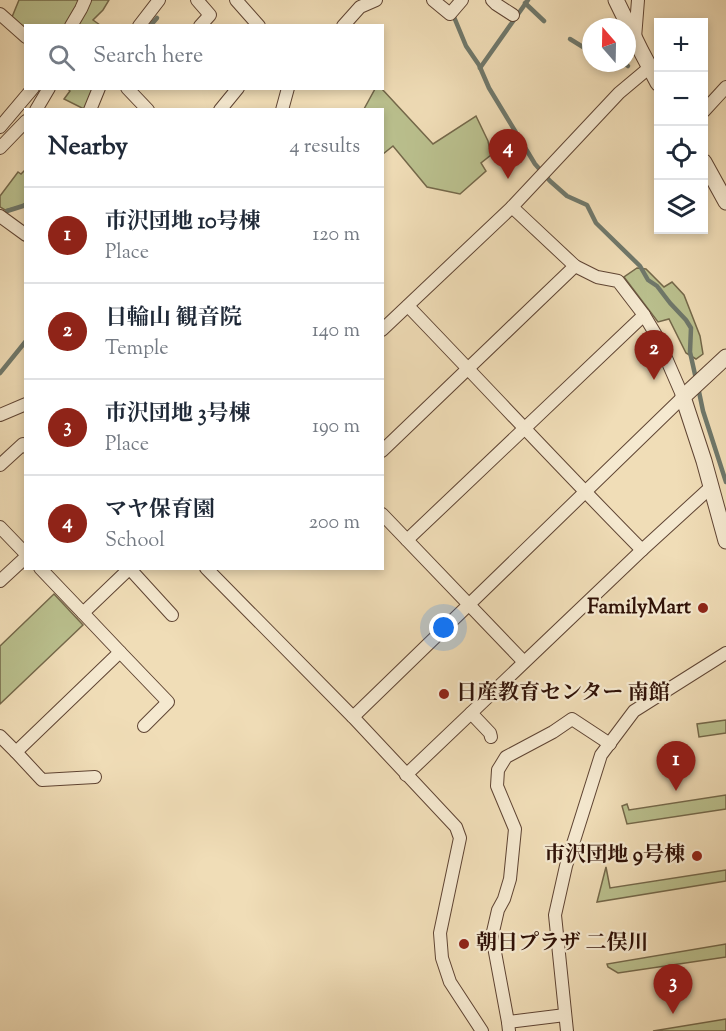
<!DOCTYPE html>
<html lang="en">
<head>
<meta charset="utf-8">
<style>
	body { margin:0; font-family:"Sorts Mill Goudy","Noto Serif JP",serif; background:#f6f6f7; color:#1f2937 }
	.controls { position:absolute; right:18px; top:18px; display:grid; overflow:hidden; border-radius:0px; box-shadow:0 3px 9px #0003 }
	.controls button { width:54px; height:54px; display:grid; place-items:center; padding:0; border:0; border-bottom:2px solid #e0e1e3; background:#fff; color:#1f2937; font:30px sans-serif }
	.compass { position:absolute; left:582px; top:18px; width:54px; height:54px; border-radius:50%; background:#fff; box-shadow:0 3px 9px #0003; rotate:340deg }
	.you { position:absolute; left:444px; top:628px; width:21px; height:21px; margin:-15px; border:4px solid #fff; border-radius:50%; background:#1a73e8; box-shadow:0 0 0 9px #1a73e833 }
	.badge { display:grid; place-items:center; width:39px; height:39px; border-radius:50%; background:#8f2418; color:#fff; font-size:20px; font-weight:700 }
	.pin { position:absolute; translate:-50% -50px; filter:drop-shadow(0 2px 3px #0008) }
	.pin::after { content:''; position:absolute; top:32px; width:21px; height:18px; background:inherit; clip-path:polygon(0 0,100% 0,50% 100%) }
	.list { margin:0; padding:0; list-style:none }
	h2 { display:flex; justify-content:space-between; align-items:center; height:78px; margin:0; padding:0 24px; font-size:26px }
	h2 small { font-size:20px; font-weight:400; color:#747a83 }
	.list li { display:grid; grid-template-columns:39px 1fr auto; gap:18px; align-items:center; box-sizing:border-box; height:96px; padding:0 24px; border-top:2px solid #e0e1e3 }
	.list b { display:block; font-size:22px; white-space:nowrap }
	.list p { margin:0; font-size:20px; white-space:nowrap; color:#747a83 }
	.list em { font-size:20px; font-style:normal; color:#747a83 }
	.icon { flex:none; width:33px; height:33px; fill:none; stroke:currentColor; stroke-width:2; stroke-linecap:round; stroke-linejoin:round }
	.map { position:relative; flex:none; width:726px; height:1031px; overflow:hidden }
	.search { position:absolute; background:#fff; box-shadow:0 3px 9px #0003; left:24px; top:24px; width:360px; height:66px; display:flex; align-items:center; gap:15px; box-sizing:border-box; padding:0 21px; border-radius:0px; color:#747a83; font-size:22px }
	.panel { position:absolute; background:#fff; box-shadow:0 3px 9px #0003; left:24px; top:108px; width:360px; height:462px; border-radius:0px }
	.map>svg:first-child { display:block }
</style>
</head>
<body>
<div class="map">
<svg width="726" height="1031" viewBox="0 0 726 1031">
	<rect width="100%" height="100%" fill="#f0ddb7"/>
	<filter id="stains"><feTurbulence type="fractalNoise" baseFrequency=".00333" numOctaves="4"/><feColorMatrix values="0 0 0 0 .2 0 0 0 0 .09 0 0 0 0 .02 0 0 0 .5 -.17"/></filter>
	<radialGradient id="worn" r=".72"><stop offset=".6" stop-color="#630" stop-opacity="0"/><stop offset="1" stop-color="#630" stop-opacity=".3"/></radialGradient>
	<g fill="#bac08e" stroke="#74684a" stroke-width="1.5">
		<polygon points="19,0 81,0 66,25 26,26 25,29 12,17"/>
		<polygon points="88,0 109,0 103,10 93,20 100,25 76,26"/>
		<polygon points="68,89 95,89 84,109 64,99 70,91"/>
		<polygon points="375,89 382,89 433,144 476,116 488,141 491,155 481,163 486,171 460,194 427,187 393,146 383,154 382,110 364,109"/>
		<polygon points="25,170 25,203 21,206 5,210 0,207 0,196 18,172 21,174"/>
		<polygon points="637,268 646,269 664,287 672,282 684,295 700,336 703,354 696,359 686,353 669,319 658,322 624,277"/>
		<polygon points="54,594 83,625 0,704 0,646"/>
		<polygon points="726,720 726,733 699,737 697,724"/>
		<polygon points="726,795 726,809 627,824 622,806 627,804 629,810"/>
		<polygon points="606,867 610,888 726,870 726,881 597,902"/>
		<polygon points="726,944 726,957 618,973 608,967 607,964"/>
		<polygon points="726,1019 726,1031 653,1031"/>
	</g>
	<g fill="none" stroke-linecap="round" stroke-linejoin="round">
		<g stroke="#6f786b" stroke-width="4.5">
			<polyline points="525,3 544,21"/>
			<polyline points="454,17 466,46 479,65 489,88 535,164 550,181 567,196 587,205 596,223 640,266 648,280 657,286 670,303 686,320 691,328 690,352 696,379"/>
			<polyline points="150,26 157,18"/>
			<polyline points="570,39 591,52"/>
			<polyline points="624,63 628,66"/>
			<polyline points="480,68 528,0"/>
			<polyline points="7,211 26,205"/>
			<polyline points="0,373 26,341"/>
			<polyline points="698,387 703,411 726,482"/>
		</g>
		<defs>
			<g id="minor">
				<polyline points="197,0 210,15 200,26"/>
				<polyline points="236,0 259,26"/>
				<polyline points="433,0 450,14 462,0"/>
				<polyline points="492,0 496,4 513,15"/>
				<polyline points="0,14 26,37"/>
				<polyline points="71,26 81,9 85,0"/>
				<polyline points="139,26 159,0"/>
				<polyline points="343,26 360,7 376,0"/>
				<polyline points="635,38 638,0"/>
				<polyline points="127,88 148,110"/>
				<polyline points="36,110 49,88"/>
				<polyline points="90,110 99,88"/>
				<polyline points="220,110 238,88"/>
				<polyline points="282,110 288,88"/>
				<polyline points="704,111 726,87"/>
				<polyline points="0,127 33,88"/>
				<polyline points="0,148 26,121"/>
				<polyline points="0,216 26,235"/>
				<path d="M408 306C486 387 563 470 642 550"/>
				<polyline points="382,330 512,207 619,93 650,67"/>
				<polyline points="0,415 26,404"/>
				<polyline points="382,451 575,266"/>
				<polyline points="0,465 23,444 26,447"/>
				<polyline points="382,514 524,662"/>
				<polyline points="0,527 26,554"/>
				<polyline points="407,540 644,315"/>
				<polyline points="40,568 83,613 130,568"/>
				<polyline points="206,568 353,717 456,827 460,838 440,933 442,958 450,982 482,1031"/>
				<polyline points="130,569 172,615"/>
				<polyline points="0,581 26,557"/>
				<polyline points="120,652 168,702 144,726"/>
				<polyline points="471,713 490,733 491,737"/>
				<polyline points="353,717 683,397 656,335 644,315 618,281 597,277 575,266 512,207"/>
				<polyline points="0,736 16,752 120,652 83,613"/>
				<polyline points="16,752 42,780 95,777"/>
				<polyline points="406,775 642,550 711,487"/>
				<polyline points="508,1022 565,1015"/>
				<polyline points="509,1031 508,1022 492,936 498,910 504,899 510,879 515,829 497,786 498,770 506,757 553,732 572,719 610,744"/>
				<polyline points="567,1031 555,915 566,866 601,755 634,711 726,653"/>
			</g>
			<g id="tertiary">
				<polyline points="616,0 641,51 658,83"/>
				<polyline points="704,162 726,202"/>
				<polyline points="726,357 683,397 704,461 726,541"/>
			</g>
		</defs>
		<use href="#minor" stroke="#5f4433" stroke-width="14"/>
		<use href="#tertiary" stroke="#5f4433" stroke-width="17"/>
		<use href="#minor" stroke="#f5e9d0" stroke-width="12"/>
		<use href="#tertiary" stroke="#f5e9d0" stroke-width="15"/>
	</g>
	<g fill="#8f2418" stroke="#f5e9d0" stroke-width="2">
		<circle cx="703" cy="608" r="6"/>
		<circle cx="444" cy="694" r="6"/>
		<circle cx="697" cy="856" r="6"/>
		<circle cx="464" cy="944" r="6"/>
	</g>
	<g text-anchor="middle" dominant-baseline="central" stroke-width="4.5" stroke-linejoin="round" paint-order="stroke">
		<g font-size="21" font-weight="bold" fill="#2f1107" stroke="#f5e9d0" text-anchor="end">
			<text x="691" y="608">FamilyMart</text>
			<text x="456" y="694" text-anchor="start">日産教育センター 南館</text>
			<text x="685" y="856">市沢団地 9号棟</text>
			<text x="476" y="944" text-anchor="start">朝日プラザ 二俣川</text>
		</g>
	</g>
	<rect width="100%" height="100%" filter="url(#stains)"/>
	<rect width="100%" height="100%" fill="url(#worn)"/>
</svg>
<div class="controls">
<button>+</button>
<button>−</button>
<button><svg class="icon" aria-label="locate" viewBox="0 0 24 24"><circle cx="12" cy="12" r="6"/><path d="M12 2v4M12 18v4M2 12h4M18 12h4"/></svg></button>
<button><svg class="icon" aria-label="layers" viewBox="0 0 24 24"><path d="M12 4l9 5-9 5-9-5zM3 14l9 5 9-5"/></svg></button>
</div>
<svg class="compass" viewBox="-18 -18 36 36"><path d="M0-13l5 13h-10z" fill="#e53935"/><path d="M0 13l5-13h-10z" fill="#747a83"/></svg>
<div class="you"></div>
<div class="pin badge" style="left:676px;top:791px">1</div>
<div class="pin badge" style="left:654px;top:380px">2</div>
<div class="pin badge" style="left:673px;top:1014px">3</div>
<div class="pin badge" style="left:508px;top:179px">4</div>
<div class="search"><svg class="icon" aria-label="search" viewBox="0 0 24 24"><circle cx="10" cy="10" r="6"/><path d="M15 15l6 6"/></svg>Search here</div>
<section class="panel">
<h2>Nearby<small>4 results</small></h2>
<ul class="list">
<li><span class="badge">1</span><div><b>市沢団地 10号棟</b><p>Place</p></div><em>120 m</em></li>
<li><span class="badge">2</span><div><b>日輪山 観音院</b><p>Temple</p></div><em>140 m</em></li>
<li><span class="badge">3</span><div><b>市沢団地 3号棟</b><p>Place</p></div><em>190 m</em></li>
<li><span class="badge">4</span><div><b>マヤ保育園</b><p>School</p></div><em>200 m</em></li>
</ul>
</section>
</div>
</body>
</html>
